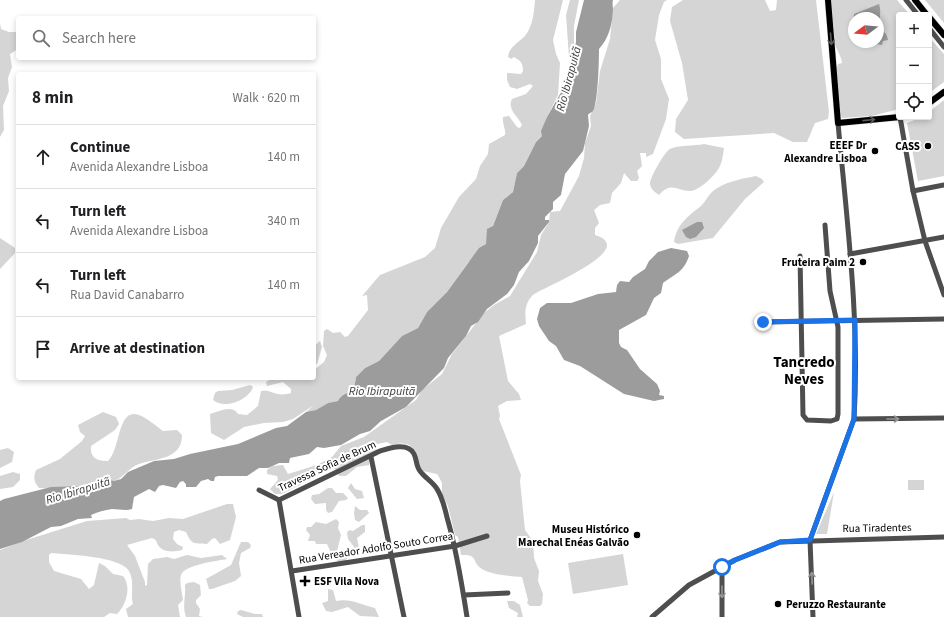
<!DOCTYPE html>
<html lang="en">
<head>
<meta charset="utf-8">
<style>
	body { margin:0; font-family:"Source Sans 3",sans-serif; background:#f2f2f2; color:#202124 }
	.controls { position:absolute; right:12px; top:12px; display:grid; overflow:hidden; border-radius:4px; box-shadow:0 2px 6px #0003 }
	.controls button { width:36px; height:36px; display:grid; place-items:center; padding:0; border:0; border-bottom:1px solid #e0e0e0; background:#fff; color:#202124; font:20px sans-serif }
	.compass { position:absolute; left:848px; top:12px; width:36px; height:36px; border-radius:50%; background:#fff; box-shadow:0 2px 6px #0003; rotate:254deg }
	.stop { position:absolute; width:12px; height:12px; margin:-9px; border:3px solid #1a73e8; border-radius:50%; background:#fff }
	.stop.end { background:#1a73e8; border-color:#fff; box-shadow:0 1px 4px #0008 }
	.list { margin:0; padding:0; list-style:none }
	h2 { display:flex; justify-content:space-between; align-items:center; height:52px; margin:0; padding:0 16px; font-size:17px }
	h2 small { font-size:13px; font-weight:400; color:#757577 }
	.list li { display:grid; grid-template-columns:26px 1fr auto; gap:12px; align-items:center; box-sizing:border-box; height:64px; padding:0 16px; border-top:1px solid #e0e0e0 }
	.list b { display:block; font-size:15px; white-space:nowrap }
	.list p { margin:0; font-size:13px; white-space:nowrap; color:#757577 }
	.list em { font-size:13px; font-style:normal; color:#757577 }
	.icon { flex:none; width:22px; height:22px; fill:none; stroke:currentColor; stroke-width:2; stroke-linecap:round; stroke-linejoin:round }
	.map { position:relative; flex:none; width:944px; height:617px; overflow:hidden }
	.search { position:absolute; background:#fff; box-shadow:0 2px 6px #0003; left:16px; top:16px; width:300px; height:44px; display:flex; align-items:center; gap:10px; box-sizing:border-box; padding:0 14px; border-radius:4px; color:#757577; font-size:15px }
	.panel { position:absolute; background:#fff; box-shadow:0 2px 6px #0003; left:16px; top:72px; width:300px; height:308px; border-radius:4px }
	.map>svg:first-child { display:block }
</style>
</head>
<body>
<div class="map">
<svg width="944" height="617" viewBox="0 0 944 617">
	<rect width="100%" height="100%" fill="#fff"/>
	<g fill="#d5d5d5" fill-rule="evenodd">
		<path d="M535 0H563L553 40 556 54 560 63 558 95 547 117 542 136 536 142 524 166 517 173 513 192 503 200 486 244 467 264 447 292 427 312 418 328 402 336 379 361 365 368 356 377C354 398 344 389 338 401L328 403 316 410 306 412 314 405 293 419 283 422 264 423 244 427 224 440 211 433 210 414C219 412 232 404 238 414L247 415 258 406 261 391C270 388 275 398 291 393V389L283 382 267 386 266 382 273 378H314V370L324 362 327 355 323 346 324 331 327 329 333 333 340 332 345 337 348 336 368 310 367 295 362 296 380 275 425 257 435 248 441 228 459 197 476 179 480 166 488 154 489 144 505 135C506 129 502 124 503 117L509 116 517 127 520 128 522 125C518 116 507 110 512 99L526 94 533 86 530 84 517 89 510 87 507 80V73L521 74 523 71C523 63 521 61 514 57L511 59 508 57C509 47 518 43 525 36 533 26 534 12 535 0Z"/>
		<polygon points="570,0 579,0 574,26 574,48 572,55 569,57 566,15"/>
		<path d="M620 0H667L664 2 659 15 655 40 661 59V79L669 99 666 119 653 154 646 157V153H640L642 166 637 171 639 178 637 181H631L624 173 621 183 612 193 610 203 600 205 594 210 599 223 595 228V235C641 249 541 288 533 295 524 304 525 313 526 324L499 336 508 381 519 394 521 400 507 401 498 406 500 416 499 419 521 475 520 481 525 530 533 541 534 558 539 571 538 581 543 594 542 604 540 606H530L527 603 528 600 522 577C510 576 492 575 482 569 471 562 479 554 461 555L458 537 455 535 448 506 442 494V483L439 477 437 474 423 471C413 455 418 438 392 445L387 442 377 444V455L370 458 369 465 357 467 346 476H339L335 469 311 474 300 485 282 494H275L270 489 278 480 277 476 267 474V470L272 466 283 465 288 474 317 465 332 457 341 446 364 437 416 400 422 390 442 374 452 354 484 313 494 305 510 296 537 252 541 235 549 222 550 212 560 211 579 176 584 158 585 143 591 126 590 116 596 103 600 71 610 39 613 8Z"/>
		<polygon points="683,0 765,0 770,11 776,10 777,0 816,0 829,112 828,119 815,123 807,142 793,142 774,133 684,139 675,132 676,119 688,100 682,63 670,21 672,7"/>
		<path d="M828 0H897L910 15H899V109L872 116 842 118C836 103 833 79 838 64L842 63C841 51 828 41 834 27L830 20ZM854 18H878V42H854Z"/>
		<polygon points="925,0 944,0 944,23"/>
		<polygon points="0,23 1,29 9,32 18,32 18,49 10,54 12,67 8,78 9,91 3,106 4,130 0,137"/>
		<polygon points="929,37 944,54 944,82 929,93"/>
		<polygon points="944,100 944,176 918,181 907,123 922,117 929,117 929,112"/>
		<path d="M704 144 724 148C723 155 722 165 717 171 712 178 698 191 690 191 676 191 672 181 659 195 655 192 650 189 650 183 650 178 665 151 670 149 677 145 695 146 704 144Z"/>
		<path d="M756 176 762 179 764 182 745 199 713 238 678 244 674 242C677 224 687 217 701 206 705 202 708 196 712 192 723 182 741 179 756 176Z"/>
		<polygon points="0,238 15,248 15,253 0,269"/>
		<polygon points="320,341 322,347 317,364 314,364 314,346"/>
		<path d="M250 385 253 387C249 400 224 410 213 400L215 393 218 391 232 390Z"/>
		<path d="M103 412 116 417 119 424 115 430 91 446C90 458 97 461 108 461 121 449 117 407 139 415 147 418 156 426 163 431L177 430 182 435C182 460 156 458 139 464 129 467 124 478 112 482 93 490 59 489 39 488 34 482 33 478 36 470L60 459 82 441 85 436 80 432 78 425Z"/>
		<polygon points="8,448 14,452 12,462 0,468 0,450"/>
		<polygon points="13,472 20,474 20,480 13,487 0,489 0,476"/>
		<rect x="908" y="480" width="16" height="10"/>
		<polygon points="351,483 355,489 362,491 364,498 357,499 348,488"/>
		<polygon points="328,488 332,488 336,493 343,493 348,498 346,500 339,501 332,512 328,513 326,510 326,503 315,504 311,499 312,495 319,494"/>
		<polygon points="834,492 827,534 816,534"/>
		<path d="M227 504H233L236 517 230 540 220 544 215 538 212 539 207 544C193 543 192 545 186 532L179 530 174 532 173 539 177 544 183 547 182 550C174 552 163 553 158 545 156 541 157 540 152 538L127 545 135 556 145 582V586L147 585 148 564 153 559 167 557 174 559 187 555 201 558 222 555 227 559C217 561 184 565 181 575 179 582 182 592 183 600L178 605 180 617H128L126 609 133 604C130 593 135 582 129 571 120 556 69 555 51 553L49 555V562L54 571 81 579 89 589 94 585 99 563 105 566 113 574 123 576C132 587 126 605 117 614L110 613 104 617H0V550L23 541 87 521 126 518 130 520 139 519 153 521 169 518 183 519Z"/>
		<polygon points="355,506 360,510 367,510 369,513 359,522 355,520 354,513"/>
		<polygon points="336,519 339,522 338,528 341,535 337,551 340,553 343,551 349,552 346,561 339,562 333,557 327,544 316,544 315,541 308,541 310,535 306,530 307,527 311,527 316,522 326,524"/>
		<polygon points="362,525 365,525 365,532 357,538 359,548 357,551 348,539 347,532 350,530 353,531"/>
		<polygon points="241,542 248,542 251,545 250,548 241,553 239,563 241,576 235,581 212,589 209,589 206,579 231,565"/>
		<polygon points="623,554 628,585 573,594 568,563"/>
		<path d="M194 582 200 585 201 595 196 600V603L200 609 199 616 203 617H186C182 606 186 597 185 585L187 583Z"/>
		<path d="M328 589 333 590 336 601C350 598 362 605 375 608L379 617 360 616 348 607 332 612 326 611 322 603 328 601Z"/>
		<polygon points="507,601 514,601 520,605 523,617 517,617 518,613 509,608"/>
		<polygon points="241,610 255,614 262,614 263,617 243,617 237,614 238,611"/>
	</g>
	<g fill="#9c9c9c">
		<path d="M584 0H613C612 4 613 6 613 10 612 25 609 38 599 49 599 61 598 102 593 111 591 113 589 113 588 115L589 126 583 151 565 174 561 195 553 202V209L545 217V220H549V222L538 236V243L529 261 519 272 514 285 507 294 487 309 478 322 471 326 466 336 448 358 444 368 406 407 381 421 370 431 360 434 341 445 324 448 317 447 309 454 290 458 289 463H279L268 468H259L247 476H218L215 477 214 481H211L208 479 201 481 196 487H186V484L183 481 180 482 176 488 163 485 159 486 155 492 149 489 134 497 132 509C126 511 119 509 112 509 105 510 97 512 91 515L92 518 78 519 61 526 51 527 22 542 0 549V501L4 499 51 487 87 486 107 480 114 481 121 479 128 472 154 461 174 459 190 454 238 444 276 428 287 426 306 412 316 410 328 403 338 401C344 389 354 398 356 377L365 368 379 361 402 336 418 328 427 312 447 292 479 248 486 244 487 229 493 226 503 200 513 192 517 173 524 166 536 142 542 136 541 131 547 117 568 80 576 42V32Z"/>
		<path d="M879 4C882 12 878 19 881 26 883 32 887 33 888 40L883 41 882 45 864 42H878V18H854V37L852 33 854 14Z"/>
		<polygon points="697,222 702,222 704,228 696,237 690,239 686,237 682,230"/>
		<path d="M671 248 687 251 689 256C683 273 676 273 663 283L661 293 654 298 646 315 619 330V343L621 347 627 350 640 369 657 384 660 391 659 395 664 396V399L654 401 624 394 580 366 564 360 556 346 549 341 539 326 537 319 540 308 547 303H571L598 294 616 292 617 285 620 281 629 282 633 277 645 269 649 261 658 252Z"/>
	</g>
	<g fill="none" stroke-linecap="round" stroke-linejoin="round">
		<defs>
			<g id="major">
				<polyline points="828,0 838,123 900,117"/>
				<polyline points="915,0 927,15"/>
				<polyline points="929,17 944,35"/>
				<polyline points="929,103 944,92"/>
			</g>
		</defs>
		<use href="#major" stroke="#dbdbdb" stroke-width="7"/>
		<g stroke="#4e4e4e" stroke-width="5">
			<polyline points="906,0 918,15"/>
			<polyline points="929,28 944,47"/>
			<polyline points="900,117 913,191 925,241 944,295"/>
			<polyline points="913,191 944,185"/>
			<polyline points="850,254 944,237"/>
			<polyline points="800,256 803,415 807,420 831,421 837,419 838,414 838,327 830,291 825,225"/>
			<polyline points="763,322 944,319"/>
			<polyline points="854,419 944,418"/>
			<polyline points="371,457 404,617"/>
			<path d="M259 490 279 500 380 451C390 448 408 442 414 454 417 460 416 466 420 471 425 478 433 482 437 489 443 498 445 510 448 521 457 552 462 585 467 617"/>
			<polyline points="279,500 299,617"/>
			<polyline points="722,567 722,617"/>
			<polyline points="292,571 455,546 487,536"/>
			<polyline points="464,595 508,593"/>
			<polyline points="652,617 689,585 735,560 780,542 944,537"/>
			<path d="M813 617 810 540 854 419C860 321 847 222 838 123"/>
		</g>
		<use href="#major" stroke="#000" stroke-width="6"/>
	</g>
	<defs><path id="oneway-shaft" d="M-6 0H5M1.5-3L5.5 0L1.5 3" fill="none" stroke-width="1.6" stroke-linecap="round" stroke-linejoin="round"/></defs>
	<g stroke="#595959">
		<use href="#oneway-shaft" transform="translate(831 39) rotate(85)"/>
		<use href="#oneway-shaft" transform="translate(869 120) rotate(-6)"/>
	</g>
	<g stroke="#959595">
		<use href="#oneway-shaft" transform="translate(893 419)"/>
		<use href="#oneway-shaft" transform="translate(812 578) rotate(-92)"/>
		<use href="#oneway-shaft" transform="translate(722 592) rotate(90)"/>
	</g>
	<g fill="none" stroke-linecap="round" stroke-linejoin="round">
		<polyline stroke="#1a73e8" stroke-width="5" points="722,567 735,560 780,542 810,540 854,419 855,320 763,322"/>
	</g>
	<g fill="#000" stroke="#fff" stroke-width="1.5">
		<circle cx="928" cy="146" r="4"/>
		<circle cx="875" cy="151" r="4"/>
		<circle cx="863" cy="262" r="4"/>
		<circle cx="637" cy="535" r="4"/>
		<path d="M303 575h4v4h4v4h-4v4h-4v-4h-4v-4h4z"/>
		<circle cx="778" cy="604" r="4"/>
	</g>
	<g text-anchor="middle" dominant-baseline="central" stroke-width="4" stroke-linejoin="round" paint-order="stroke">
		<g font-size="11" font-weight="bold" fill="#000" stroke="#fff" text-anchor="end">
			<text x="867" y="145">EEEF Dr<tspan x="867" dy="13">Alexandre Lisboa</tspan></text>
			<text x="920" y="146">CASS</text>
			<text x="855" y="262">Fruteira Paim 2</text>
			<text x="629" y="529">Museu Histórico<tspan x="629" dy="13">Marechal Enéas Galvão</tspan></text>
			<text x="314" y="581" text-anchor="start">ESF Vila Nova</text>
			<text x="786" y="604" text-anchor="start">Peruzzo Restaurante</text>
		</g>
		<g font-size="11" fill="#000" stroke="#fff">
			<text transform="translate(327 466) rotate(-25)">Travessa Sofia de Brum</text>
			<text transform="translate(877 528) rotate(-1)">Rua Tiradentes</text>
			<text transform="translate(376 548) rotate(-9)">Rua Vereador Adolfo Souto Correa</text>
		</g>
		<g font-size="12" font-style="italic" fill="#3d3d3d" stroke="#fff">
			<text transform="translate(569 79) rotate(-75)">Rio Ibirapuitã</text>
			<text x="382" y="391">Rio Ibirapuitã</text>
			<text transform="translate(78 491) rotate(-17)">Rio Ibirapuitã</text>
		</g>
		<g font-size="15" font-weight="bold" fill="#000" stroke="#fff">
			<text x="804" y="362">Tancredo<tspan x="804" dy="17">Neves</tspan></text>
		</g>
	</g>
</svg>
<div class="controls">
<button>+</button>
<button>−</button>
<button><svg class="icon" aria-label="locate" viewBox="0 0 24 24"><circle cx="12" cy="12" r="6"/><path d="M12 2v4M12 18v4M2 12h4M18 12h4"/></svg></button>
</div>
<svg class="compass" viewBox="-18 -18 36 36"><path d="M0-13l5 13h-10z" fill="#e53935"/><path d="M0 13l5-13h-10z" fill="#757577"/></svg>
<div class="stop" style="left:722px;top:567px"></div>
<div class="stop end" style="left:763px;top:322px"></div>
<div class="search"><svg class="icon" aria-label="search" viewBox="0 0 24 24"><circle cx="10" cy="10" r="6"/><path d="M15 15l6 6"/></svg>Search here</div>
<section class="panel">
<h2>8 min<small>Walk · 620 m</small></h2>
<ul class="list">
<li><svg class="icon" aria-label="ahead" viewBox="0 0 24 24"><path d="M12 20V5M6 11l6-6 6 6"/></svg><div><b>Continue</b><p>Avenida Alexandre Lisboa</p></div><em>140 m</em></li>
<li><svg class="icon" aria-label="left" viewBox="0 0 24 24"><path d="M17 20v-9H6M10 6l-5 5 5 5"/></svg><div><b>Turn left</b><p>Avenida Alexandre Lisboa</p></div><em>340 m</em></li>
<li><svg class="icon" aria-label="left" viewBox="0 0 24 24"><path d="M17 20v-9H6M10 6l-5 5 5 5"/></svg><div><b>Turn left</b><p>Rua David Canabarro</p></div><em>140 m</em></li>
<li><svg class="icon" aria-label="arrive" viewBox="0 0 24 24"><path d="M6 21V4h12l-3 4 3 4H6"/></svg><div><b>Arrive at destination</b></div></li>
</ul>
</section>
</div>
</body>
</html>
